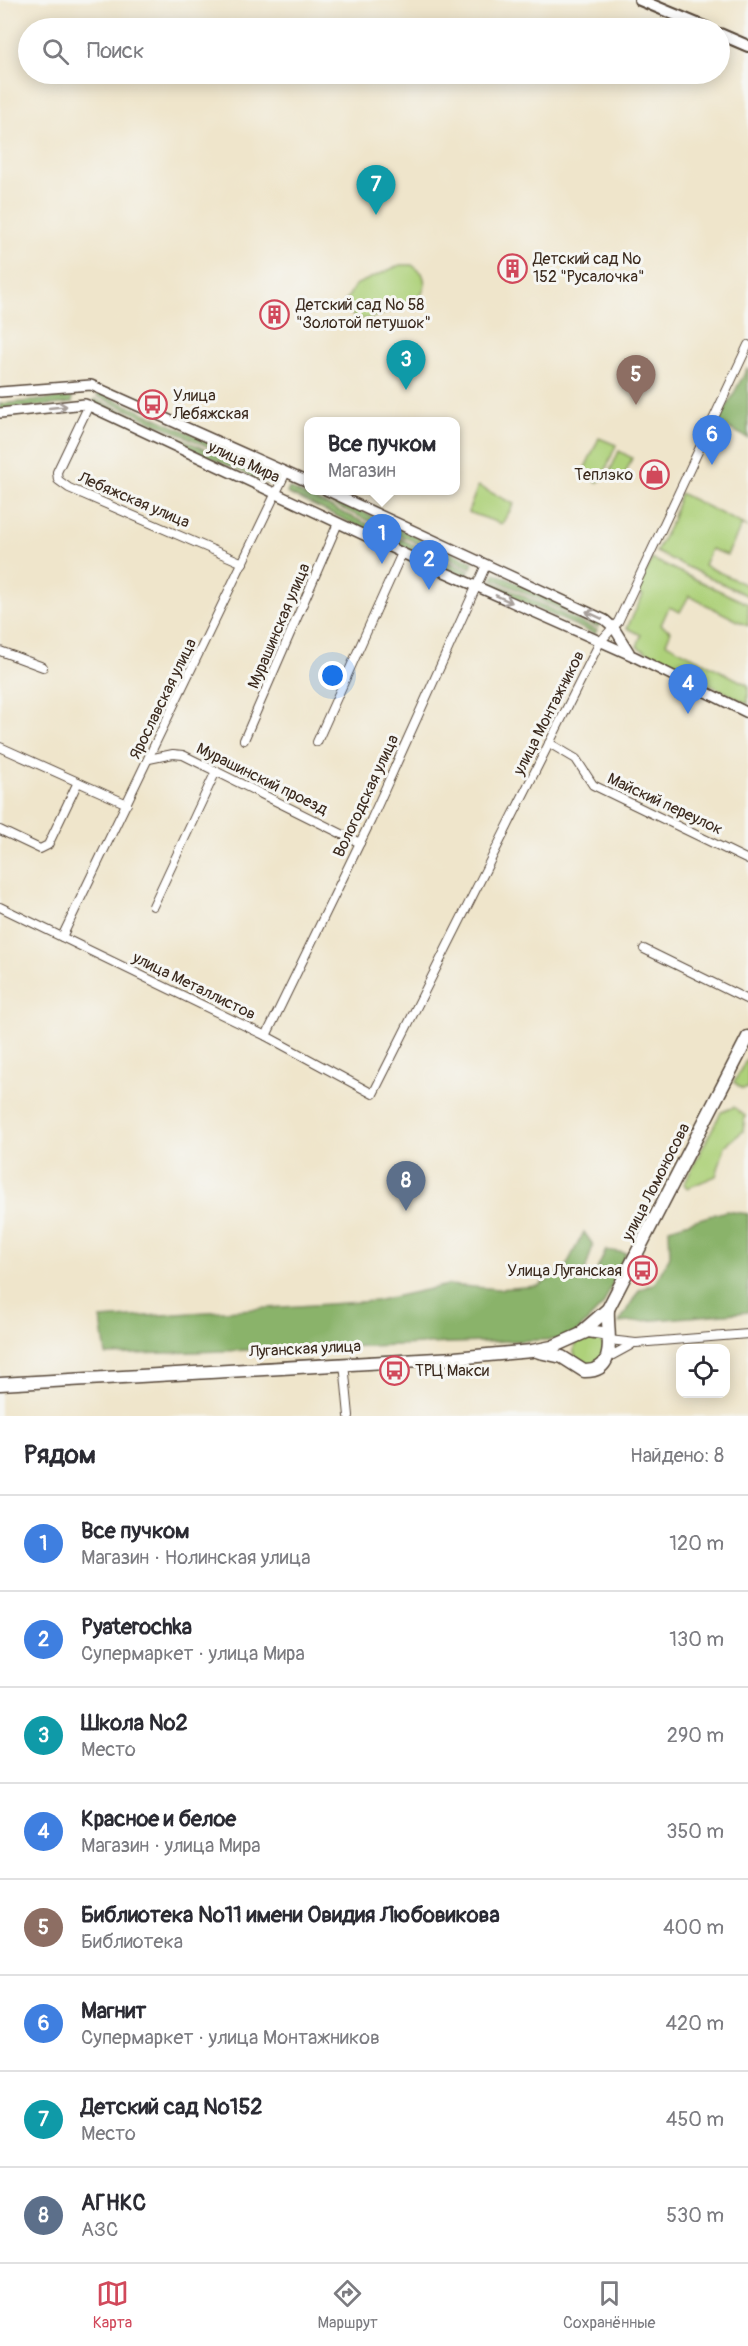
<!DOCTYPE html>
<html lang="ru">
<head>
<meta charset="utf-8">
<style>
	body { margin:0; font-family:Pangolin,sans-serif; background:#f2f2f3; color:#2b2b33 }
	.controls { position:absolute; right:18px; bottom:18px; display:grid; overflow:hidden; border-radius:12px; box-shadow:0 3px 15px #0003 }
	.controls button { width:54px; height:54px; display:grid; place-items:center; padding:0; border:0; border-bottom:2px solid #e1e1e2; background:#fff; color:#2b2b33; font:30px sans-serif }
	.you { position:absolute; left:333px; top:676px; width:21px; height:21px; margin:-15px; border:4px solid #fff; border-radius:50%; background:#1a73e8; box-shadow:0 0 0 9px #1a73e833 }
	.badge { display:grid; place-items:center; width:39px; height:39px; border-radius:50%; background:#d1495b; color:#fff; font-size:20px; font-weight:700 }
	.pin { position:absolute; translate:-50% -50px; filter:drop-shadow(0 2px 3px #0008) }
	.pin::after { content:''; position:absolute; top:32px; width:21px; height:18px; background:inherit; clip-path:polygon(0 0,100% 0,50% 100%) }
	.popup { position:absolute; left:304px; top:417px; width:156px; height:78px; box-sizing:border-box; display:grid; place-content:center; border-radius:12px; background:#fff; filter:drop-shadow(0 2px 4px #0005); font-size:20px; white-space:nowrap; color:#7c7c81 }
	.popup b { font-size:22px; color:#2b2b33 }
	.popup::after { content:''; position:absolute; left:50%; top:100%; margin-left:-12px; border:12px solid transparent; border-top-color:#fff }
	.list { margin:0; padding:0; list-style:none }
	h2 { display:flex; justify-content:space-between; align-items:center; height:78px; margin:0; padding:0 24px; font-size:26px }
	h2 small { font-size:20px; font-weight:400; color:#7c7c81 }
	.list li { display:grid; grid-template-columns:39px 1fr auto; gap:18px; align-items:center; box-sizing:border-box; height:96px; padding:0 24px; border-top:2px solid #e1e1e2 }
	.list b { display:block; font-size:22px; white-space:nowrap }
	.list p { margin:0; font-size:20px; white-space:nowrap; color:#7c7c81 }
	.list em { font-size:20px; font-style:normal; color:#7c7c81 }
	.icon { flex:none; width:33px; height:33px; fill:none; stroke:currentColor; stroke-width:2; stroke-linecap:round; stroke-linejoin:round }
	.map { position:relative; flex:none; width:748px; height:1416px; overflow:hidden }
	.search { position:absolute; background:#fff; box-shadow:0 3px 15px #0003; left:18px; right:18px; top:18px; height:66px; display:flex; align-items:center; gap:15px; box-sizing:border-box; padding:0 21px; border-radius:33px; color:#7c7c81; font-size:22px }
	.sheet { height:846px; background:#fff }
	nav { display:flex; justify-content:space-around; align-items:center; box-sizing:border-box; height:84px; border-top:2px solid #e1e1e2; background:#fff; font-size:16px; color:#7c7c81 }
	nav a { display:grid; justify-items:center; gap:3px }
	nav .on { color:#d1495b }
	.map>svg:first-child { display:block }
</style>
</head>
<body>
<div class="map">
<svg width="748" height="1416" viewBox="0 0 748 1416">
	<rect width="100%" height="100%" fill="#f6f6f2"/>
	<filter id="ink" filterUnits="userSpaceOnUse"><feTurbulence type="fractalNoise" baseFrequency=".0167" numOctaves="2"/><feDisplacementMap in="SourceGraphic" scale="12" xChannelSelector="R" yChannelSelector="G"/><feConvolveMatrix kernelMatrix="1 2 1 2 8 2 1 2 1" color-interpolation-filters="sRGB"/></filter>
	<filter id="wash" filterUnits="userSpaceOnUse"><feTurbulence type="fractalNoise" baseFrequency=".008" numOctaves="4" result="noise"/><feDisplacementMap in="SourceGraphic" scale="24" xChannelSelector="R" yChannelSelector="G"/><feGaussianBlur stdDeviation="1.35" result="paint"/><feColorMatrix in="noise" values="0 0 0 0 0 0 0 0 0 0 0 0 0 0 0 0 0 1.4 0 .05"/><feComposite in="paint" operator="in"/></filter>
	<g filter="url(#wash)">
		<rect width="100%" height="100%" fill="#efe5cb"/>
		<g fill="#aed17a" stroke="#747e4c" stroke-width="1.5">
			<path d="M400 265H412L422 273C426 281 426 288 421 295 415 303 404 305 396 309 377 317 352 330 345 302L355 285Z"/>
			<polygon points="599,438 616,445 602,479 598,482 586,476 583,472"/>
			<polygon points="619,451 632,458 623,479 610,471"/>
			<polygon points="478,486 514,504 502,524 468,512"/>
			<polygon points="680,493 748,527 742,525 727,555 711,549 704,565 748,586 748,596 656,552 672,521"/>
			<polygon points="652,559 748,604 748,626 689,596 680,612 669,607 661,625 671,631 666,643 748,685 748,704 637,647 641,635 627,628 643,595 637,593"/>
			<polygon points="748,1057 748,1088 742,1089 734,1082"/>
			<polygon points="734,1107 745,1116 743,1131 725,1146 716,1176 687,1188 684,1184 721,1112"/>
			<circle cx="589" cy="1350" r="15"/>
		</g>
		<g fill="#8ab36a" stroke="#626e44" stroke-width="1.5">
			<polygon points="748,367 748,438 718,423"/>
			<polygon points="98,392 274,471 272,476 97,396"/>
			<polygon points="72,397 72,403 0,410 0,404"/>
			<polygon points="95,399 270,479 268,484 93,404"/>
			<polygon points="293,480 308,487 308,490 317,491 422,539 419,544 291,485"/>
			<polygon points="289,488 418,547 416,553 287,493"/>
			<polygon points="426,541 473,562 471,568 423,546"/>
			<polygon points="422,549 469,571 466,577 419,555"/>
			<polygon points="495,573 601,621 598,627 492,578"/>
			<polygon points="491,581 597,630 595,634 488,587"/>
			<polygon points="726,1211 748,1214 748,1312 619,1323 639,1290 655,1283 670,1256 669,1228"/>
			<polygon points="584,1232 593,1245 584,1275 594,1276 606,1250 626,1253 603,1305 570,1339 106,1355 101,1319 375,1301 448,1285 499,1289 538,1286 564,1270"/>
		</g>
	</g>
	<g filter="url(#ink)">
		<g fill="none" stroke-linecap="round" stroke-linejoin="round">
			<defs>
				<g id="minor">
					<polyline points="89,405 57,472 58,480 69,488 243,563"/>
					<polyline points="0,651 43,667"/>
					<polyline points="244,740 338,523"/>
					<polyline points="317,742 402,553"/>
					<polyline points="549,743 576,759 593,785 748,860"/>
					<polyline points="0,747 127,804"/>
					<polyline points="149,759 173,754 183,755 360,843"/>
					<polyline points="0,830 40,849 48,845 78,782"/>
					<polyline points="153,906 216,771"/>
					<polyline points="0,907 266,1036 373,1094 600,642 618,622 748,345"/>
					<polyline points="62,937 286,472"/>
					<polyline points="644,949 748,1000"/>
					<polyline points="266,1036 371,820 486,565"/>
					<polyline points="609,1340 636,1343 748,1334"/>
					<polyline points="609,1357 631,1345"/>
					<polyline points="344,1363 349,1416"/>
				</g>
				<g id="tertiary">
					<polyline points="0,392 91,385 308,482"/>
					<polyline points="0,413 85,404 415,559 633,656 748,713"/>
					<polyline points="326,490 605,620 614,628 629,652"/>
				</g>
				<g id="secondary">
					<polyline points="640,0 707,28"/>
					<polyline points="720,34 748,46"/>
				</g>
				<g id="trunk">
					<polyline points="584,1330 608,1309 748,1037"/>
					<path d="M539 1352 562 1357 584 1371C620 1372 606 1332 608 1309"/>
					<polyline points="0,1384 455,1358 532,1351 552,1347 588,1331 602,1333 607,1337"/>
				</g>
			</defs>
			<use href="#minor" stroke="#564638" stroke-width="10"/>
			<use href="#tertiary" stroke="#564638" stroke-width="12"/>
			<use href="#secondary" stroke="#564638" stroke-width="14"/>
			<use href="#trunk" stroke="#564638" stroke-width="15"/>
			<use href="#minor" stroke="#fff" stroke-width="8"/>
			<use href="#tertiary" stroke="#fff" stroke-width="9"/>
			<use href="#secondary" stroke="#fff" stroke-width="10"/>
			<use href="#trunk" stroke="#fff" stroke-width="12"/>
		</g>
		<defs><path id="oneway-shaft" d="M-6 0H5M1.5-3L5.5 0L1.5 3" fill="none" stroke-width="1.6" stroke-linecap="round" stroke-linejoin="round" transform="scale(1.5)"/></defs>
		<g stroke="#a79f9a">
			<use href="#oneway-shaft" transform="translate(58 407) rotate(-6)"/>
			<use href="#oneway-shaft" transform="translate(504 599) rotate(24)"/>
			<use href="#oneway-shaft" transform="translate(594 615) rotate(-155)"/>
		</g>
	</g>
	<defs>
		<symbol id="building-ring" viewBox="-11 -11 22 22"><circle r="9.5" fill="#f6f6f2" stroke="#d1495b" stroke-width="1.5"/><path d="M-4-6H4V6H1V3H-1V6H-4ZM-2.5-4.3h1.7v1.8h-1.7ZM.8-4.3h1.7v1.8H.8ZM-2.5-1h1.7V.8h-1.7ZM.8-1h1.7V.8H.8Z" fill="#d1495b"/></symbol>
		<symbol id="bus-ring" viewBox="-11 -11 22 22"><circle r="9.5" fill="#f6f6f2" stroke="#d1495b" stroke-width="1.5"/><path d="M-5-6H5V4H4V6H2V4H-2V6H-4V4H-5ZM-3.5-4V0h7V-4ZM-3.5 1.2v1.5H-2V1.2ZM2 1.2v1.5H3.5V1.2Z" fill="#d1495b"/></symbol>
		<symbol id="shop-ring" viewBox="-11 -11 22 22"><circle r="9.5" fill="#f6f6f2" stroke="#d1495b" stroke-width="1.5"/><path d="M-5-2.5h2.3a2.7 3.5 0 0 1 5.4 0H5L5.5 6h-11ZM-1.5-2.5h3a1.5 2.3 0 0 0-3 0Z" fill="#d1495b"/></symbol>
	</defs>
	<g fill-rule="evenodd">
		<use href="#building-ring" x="496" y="252" width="33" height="33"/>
		<use href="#building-ring" x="258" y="298" width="33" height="33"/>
		<use href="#bus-ring" x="136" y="388" width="33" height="33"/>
		<use href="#shop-ring" x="638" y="458" width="33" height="33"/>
		<use href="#bus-ring" x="626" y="1254" width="33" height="33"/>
		<use href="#bus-ring" x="378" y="1354" width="33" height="33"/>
	</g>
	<g text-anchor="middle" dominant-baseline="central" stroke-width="6" stroke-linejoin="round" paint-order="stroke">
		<g font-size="16" fill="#3b2a1e" stroke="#f6f6f2" text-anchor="start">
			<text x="533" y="259">Детский сад №<tspan x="533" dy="18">152 "Русалочка"</tspan></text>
			<text x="296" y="305">Детский сад № 58<tspan x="296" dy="18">"Золотой петушок"</tspan></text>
			<text x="173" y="396">Улица<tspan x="173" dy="18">Лебяжская</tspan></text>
			<text x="633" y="475" text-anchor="end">Теплэко</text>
			<text x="622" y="1271" text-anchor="end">Улица Луганская</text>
			<text x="415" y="1371">ТРЦ Макси</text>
		</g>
		<g font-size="16" fill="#3b2a1e" stroke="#f6f6f2">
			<text transform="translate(244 462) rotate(25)">улица Мира</text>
			<text transform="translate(134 500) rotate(23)">Лебяжская улица</text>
			<text transform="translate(279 626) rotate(-67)">Мурашинская улица</text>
			<text transform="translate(163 699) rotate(-64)">Ярославская улица</text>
			<text transform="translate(549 713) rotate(-63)">улица Монтажников</text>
			<text transform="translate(262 779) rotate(26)">Мурашинский проезд</text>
			<text transform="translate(366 796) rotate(-65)">Вологодская улица</text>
			<text transform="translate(665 804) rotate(25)">Майский переулок</text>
			<text transform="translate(194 986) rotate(26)">улица Металлистов</text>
			<text transform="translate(656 1182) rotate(-63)">улица Ломоносова</text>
			<text transform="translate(305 1349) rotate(-3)">Луганская улица</text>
		</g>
	</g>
</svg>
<div class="controls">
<button><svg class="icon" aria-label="locate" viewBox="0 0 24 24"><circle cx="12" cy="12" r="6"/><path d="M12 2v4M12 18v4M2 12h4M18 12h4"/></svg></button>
</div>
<div class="you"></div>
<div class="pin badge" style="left:382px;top:564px;background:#3f7fe0">1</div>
<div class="popup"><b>Все пучком</b>Магазин</div>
<div class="pin badge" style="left:429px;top:590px;background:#3f7fe0">2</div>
<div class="pin badge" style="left:406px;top:390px;background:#0f9aa8">3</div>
<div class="pin badge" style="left:688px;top:714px;background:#3f7fe0">4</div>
<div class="pin badge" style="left:636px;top:405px;background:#8d6e63">5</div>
<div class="pin badge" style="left:712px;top:465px;background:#3f7fe0">6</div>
<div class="pin badge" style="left:376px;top:215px;background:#0f9aa8">7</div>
<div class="pin badge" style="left:406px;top:1211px;background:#5c6f8a">8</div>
<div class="search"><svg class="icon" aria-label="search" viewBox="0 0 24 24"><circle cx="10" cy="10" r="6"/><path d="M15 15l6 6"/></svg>Поиск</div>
</div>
<section class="sheet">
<h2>Рядом<small>Найдено: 8</small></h2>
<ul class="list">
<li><span class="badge" style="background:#3f7fe0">1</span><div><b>Все пучком</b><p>Магазин · Нолинская улица</p></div><em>120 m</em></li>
<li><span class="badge" style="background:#3f7fe0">2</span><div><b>Pyaterochka</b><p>Супермаркет · улица Мира</p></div><em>130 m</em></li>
<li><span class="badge" style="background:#0f9aa8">3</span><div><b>Школа №2</b><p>Место</p></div><em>290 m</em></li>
<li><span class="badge" style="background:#3f7fe0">4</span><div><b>Красное и белое</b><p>Магазин · улица Мира</p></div><em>350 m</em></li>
<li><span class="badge" style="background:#8d6e63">5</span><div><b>Библиотека №11 имени Овидия Любовикова</b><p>Библиотека</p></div><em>400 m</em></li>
<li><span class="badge" style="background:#3f7fe0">6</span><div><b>Магнит</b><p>Супермаркет · улица Монтажников</p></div><em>420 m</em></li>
<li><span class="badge" style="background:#0f9aa8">7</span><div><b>Детский сад №152</b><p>Место</p></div><em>450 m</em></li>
<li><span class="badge" style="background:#5c6f8a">8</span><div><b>АГНКС</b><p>АЗС</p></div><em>530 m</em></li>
</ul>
</section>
<nav>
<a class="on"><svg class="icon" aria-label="map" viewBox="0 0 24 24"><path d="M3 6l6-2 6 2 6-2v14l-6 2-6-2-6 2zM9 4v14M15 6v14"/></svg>Карта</a>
<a><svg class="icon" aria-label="directions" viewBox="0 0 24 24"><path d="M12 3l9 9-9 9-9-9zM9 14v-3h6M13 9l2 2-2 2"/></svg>Маршрут</a>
<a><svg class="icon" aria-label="saved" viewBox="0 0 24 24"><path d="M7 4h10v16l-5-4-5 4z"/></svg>Сохранённые</a>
</nav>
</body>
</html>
